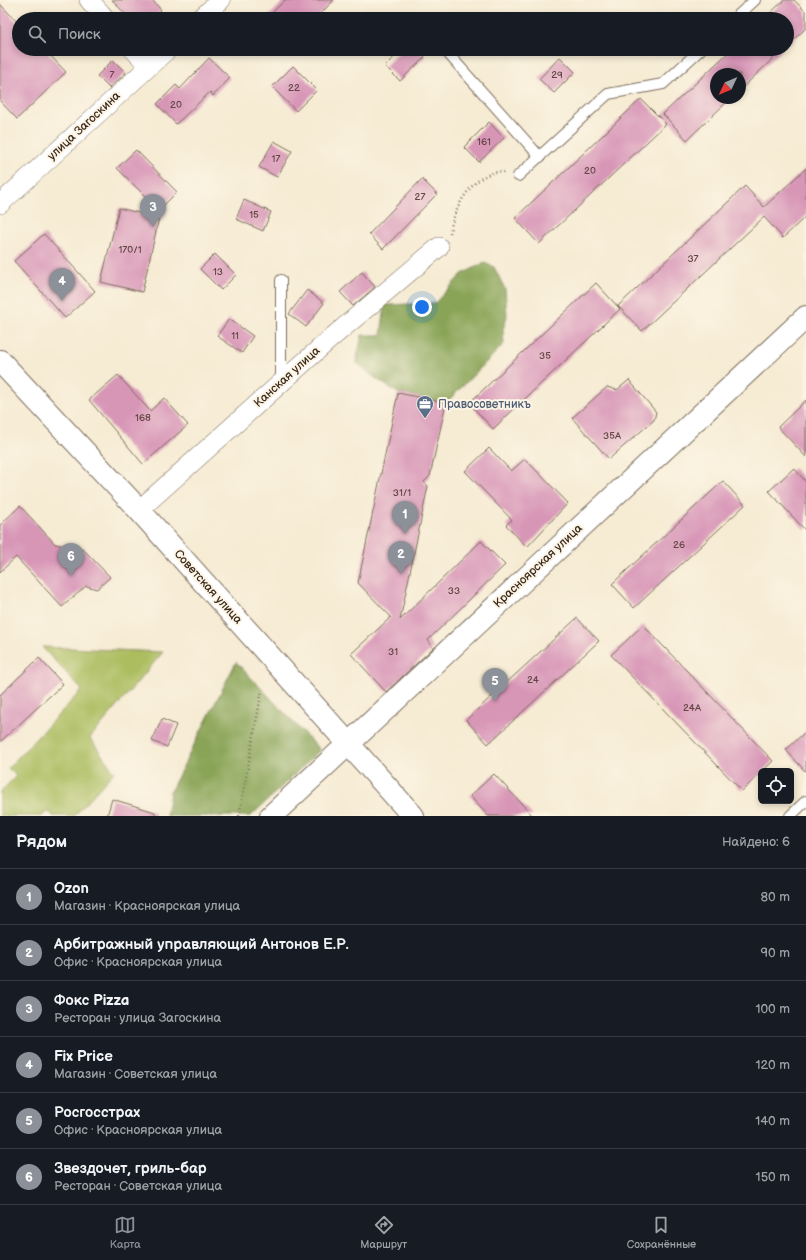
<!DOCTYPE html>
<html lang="ru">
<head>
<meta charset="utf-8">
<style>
	body { margin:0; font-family:"Balsamiq Sans",sans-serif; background:#20242c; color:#f1f3f6 }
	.controls { position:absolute; right:12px; bottom:12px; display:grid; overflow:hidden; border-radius:6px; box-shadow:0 2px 6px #0003 }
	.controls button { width:36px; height:36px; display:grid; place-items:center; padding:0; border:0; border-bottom:1px solid #363941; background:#171b24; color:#f1f3f6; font:20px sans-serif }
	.compass { position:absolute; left:710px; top:68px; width:36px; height:36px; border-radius:50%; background:#171b24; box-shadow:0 2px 6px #0003; rotate:226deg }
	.you { position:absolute; left:422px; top:307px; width:14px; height:14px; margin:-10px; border:3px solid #fff; border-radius:50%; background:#1a73e8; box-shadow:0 0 0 6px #1a73e833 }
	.badge { display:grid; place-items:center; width:26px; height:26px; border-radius:50%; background:#8c9099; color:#fff; font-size:13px; font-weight:700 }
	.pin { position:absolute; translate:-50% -33px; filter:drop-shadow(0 1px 2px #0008) }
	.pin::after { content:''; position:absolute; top:21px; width:14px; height:12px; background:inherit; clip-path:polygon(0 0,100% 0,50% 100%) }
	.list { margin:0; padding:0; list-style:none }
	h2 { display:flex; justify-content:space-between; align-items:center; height:52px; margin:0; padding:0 16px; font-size:17px }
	h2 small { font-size:13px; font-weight:400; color:#9ea1a6 }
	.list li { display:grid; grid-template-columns:26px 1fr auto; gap:12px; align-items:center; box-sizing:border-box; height:56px; padding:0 16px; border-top:1px solid #363941 }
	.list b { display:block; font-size:15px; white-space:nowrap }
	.list p { margin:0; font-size:13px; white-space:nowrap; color:#9ea1a6 }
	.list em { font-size:13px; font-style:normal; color:#9ea1a6 }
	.icon { flex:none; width:22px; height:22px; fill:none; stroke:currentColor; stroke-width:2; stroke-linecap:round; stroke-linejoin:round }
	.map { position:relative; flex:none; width:806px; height:816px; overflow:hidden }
	.search { position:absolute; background:#171b24; box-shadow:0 2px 6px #0003; left:12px; right:12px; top:12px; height:44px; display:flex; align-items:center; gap:10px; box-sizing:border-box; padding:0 14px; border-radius:22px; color:#9ea1a6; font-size:15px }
	.sheet { height:388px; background:#171b24 }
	nav { display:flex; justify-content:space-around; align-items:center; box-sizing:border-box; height:56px; border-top:1px solid #363941; background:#171b24; font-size:11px; color:#9ea1a6 }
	nav a { display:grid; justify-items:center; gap:2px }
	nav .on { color:#8c9099 }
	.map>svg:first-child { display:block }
</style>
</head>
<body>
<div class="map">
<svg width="806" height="816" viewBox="0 0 806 816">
	<rect width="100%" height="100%" fill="#fcf5e5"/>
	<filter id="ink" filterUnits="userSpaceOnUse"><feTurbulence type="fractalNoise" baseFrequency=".025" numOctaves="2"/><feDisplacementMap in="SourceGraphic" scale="8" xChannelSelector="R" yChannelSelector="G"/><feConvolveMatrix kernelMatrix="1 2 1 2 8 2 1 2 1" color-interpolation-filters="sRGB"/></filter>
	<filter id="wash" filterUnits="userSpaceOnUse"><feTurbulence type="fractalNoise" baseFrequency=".012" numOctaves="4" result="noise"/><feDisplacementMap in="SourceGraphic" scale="16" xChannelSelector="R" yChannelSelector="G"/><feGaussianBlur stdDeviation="0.9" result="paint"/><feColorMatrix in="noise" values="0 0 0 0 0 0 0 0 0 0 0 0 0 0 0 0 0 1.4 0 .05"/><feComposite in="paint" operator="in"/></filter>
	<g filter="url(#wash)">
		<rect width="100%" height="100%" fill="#f6ebd3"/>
		<polygon fill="#acbd60" stroke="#74743f" points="42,647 163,652 90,738 114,772 74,816 53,816 48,811 42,816 0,816 0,792 16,776 8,768 82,690"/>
		<g fill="#89a456" stroke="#62673a">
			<polygon points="484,263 494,267 505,289 507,316 503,329 504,344 446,403 398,393 375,378 356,362 362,335 381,335 385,305 435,303 462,274"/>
			<polygon points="236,662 320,750 251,816 166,816 170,792"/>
		</g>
		<g id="blocks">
			<g fill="#d896b7">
				<polygon points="112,0 152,0 161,10 151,19 130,19"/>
				<polygon points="285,0 334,0 315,19 266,19"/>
				<polygon points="784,0 794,0 806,12 806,28 787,46 787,19 764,19"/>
				<polygon points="0,4 19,24 19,49 44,49 66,72 17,119 0,101"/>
				<polygon points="402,49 417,49 425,57 400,81 385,66"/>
				<polygon points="732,49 783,49 740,90 740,74 716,74 716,98 731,98 687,140 663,114"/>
				<polygon points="560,57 575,72 554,93 539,79"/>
				<polygon points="209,58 230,78 213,96 210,92 176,124 157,104 176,85 180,89"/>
				<polygon points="113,60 126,73 109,88 97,76"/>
				<polygon points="293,66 317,90 296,111 272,87"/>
				<polygon points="641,99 666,124 539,244 515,218"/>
				<polygon points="489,122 504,138 479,162 464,147"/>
				<polygon points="274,141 292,151 277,177 259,167"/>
				<polygon points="136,150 177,192 159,210 117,168"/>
				<polygon points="806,168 806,216 783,238 764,217 642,331 618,306 745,186 764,207"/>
				<polygon points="422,179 437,194 383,249 369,234"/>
				<polygon points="244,200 271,212 263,231 236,219"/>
				<polygon points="119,208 159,218 142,292 101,282"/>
				<polygon points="44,234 95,291 65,318 14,261"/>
				<polygon points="215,254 236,275 221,290 200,269"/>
				<polygon points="362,272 375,287 353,306 340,292"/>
				<polygon points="596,283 620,309 493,429 469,403"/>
				<polygon points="307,290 324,303 306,327 289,314"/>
				<polygon points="229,319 253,336 242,353 217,336"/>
				<polygon points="118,375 150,411 164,398 188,425 143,464 89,400"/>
				<polygon points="629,380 656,412 654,420 609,459 572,418 607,387 617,390"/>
				<polygon points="398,393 446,403 430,476 424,482 428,486 400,620 481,541 505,565 428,640 433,648 386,692 351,654 391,617 358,583"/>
				<polygon points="806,400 806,457 778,427"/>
				<polygon points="489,448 511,471 525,459 568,503 527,547 506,525 512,520 465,471"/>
				<polygon points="794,468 806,482 806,531 769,491"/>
				<polygon points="723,481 745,505 634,608 612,584"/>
				<polygon points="20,506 55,544 84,550 110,577 97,589 86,586 62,607 16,557 0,572 0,525"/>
				<polygon points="577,618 599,641 488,744 466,720"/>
				<polygon points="643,625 773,761 742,791 611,655"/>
				<polygon points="39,658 63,684 0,742 0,695"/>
				<polygon points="162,719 176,725 167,747 152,741"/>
				<polygon points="806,731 806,772 786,750"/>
				<polygon points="494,774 533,816 488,816 470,796"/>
				<polygon points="112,799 155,812 155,816 107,816"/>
			</g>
		</g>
	</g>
	<g filter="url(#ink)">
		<use href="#blocks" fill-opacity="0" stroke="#7c6e5d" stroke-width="1"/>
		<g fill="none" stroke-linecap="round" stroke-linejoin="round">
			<defs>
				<g id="lane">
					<polyline points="734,19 755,0"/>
					<polyline points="444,49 540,157"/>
					<polyline points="518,176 608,94 663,84 701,49"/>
					<polyline points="281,280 281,383"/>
					<polyline points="790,816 806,801"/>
				</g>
				<g id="street">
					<polyline points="89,0 106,19"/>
					<polyline points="200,19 221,0"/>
					<polyline points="133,49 149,66"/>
					<polyline points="0,204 168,49"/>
					<polyline points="139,510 330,339 439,247"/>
				</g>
				<g id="secondary">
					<polyline points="0,361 139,510 413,816"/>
					<polyline points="271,816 806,317"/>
				</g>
			</defs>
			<use href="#lane" stroke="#7c6e5d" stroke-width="12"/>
			<use href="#street" stroke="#7c6e5d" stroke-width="20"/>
			<use href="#secondary" stroke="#7c6e5d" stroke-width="24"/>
			<g stroke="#7c6e5d" stroke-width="2.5" stroke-dasharray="1 3" stroke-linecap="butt">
				<path d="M450 233C453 208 475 169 504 172"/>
				<polyline points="239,816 262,690"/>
			</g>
			<use href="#lane" stroke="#fff" stroke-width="10"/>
			<use href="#street" stroke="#fff" stroke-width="19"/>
			<use href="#secondary" stroke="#fff" stroke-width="22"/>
		</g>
	</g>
	<defs>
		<symbol id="office-pin" viewBox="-11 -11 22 30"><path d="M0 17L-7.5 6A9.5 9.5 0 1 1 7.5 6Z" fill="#5c6f8a" stroke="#fcf5e5"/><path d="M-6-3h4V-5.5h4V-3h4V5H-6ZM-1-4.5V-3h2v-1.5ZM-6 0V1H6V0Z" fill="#fff"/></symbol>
	</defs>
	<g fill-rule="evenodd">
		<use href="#office-pin" x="415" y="394" width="20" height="27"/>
	</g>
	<g text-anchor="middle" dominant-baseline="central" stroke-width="4" stroke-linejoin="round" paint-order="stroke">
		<g font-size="10" fill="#624544">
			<text x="112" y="75">7</text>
			<text x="557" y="75">29</text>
			<text x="294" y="88">22</text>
			<text x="176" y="105">20</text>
			<text x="484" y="142">161</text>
			<text x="276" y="159">17</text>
			<text x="590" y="171">20</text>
			<text x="420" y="197">27</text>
			<text x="254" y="215">15</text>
			<text x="130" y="250">170/1</text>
			<text x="693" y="259">37</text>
			<text x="218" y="272">13</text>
			<text x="235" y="336">11</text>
			<text x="545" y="356">35</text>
			<text x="143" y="418">168</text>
			<text x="612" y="436">35А</text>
			<text x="402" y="493">31/1</text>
			<text x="679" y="545">26</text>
			<text x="454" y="591">33</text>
			<text x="393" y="652">31</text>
			<text x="533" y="680">24</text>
			<text x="692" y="708">24А</text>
		</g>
		<g font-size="12" fill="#3b2a1e" stroke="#fcf5e5">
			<text transform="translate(84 126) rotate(-43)">улица Загоскина</text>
			<text transform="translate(287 377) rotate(-42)">Канская улица</text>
			<text transform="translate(538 566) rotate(-43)">Красноярская улица</text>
			<text transform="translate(208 587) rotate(48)">Советская улица</text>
		</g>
		<g font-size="12" fill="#4e5e75" stroke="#fcf5e5" text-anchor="start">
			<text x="438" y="404">Правосоветникъ</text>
		</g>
	</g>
</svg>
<div class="controls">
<button><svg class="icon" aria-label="locate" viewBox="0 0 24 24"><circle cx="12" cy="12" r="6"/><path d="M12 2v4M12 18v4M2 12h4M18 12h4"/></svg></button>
</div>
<svg class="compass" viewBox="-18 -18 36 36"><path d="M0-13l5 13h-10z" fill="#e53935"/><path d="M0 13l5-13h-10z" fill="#9ea1a6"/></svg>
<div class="you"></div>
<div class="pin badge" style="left:405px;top:534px">1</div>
<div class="pin badge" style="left:401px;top:574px">2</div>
<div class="pin badge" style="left:153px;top:227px">3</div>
<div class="pin badge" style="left:62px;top:301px">4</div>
<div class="pin badge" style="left:495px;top:701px">5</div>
<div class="pin badge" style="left:71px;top:576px">6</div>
<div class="search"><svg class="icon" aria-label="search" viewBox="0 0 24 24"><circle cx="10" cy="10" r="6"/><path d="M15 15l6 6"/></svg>Поиск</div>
</div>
<section class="sheet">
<h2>Рядом<small>Найдено: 6</small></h2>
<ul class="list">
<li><span class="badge">1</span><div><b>Ozon</b><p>Магазин · Красноярская улица</p></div><em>80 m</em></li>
<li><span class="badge">2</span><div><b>Арбитражный управляющий Антонов Е.Р.</b><p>Офис · Красноярская улица</p></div><em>90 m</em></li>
<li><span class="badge">3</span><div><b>Фокс Pizza</b><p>Ресторан · улица Загоскина</p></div><em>100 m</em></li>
<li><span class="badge">4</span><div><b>Fix Price</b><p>Магазин · Советская улица</p></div><em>120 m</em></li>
<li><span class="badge">5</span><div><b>Росгосстрах</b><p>Офис · Красноярская улица</p></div><em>140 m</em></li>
<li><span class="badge">6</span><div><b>Звездочет, гриль-бар</b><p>Ресторан · Советская улица</p></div><em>150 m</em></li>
</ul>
</section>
<nav>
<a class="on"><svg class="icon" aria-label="map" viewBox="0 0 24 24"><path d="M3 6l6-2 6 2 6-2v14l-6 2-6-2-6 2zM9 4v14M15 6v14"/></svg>Карта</a>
<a><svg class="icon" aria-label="directions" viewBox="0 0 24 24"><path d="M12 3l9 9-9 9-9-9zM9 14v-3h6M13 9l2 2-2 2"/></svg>Маршрут</a>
<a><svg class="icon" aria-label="saved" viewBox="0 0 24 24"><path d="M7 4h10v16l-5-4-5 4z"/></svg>Сохранённые</a>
</nav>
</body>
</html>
